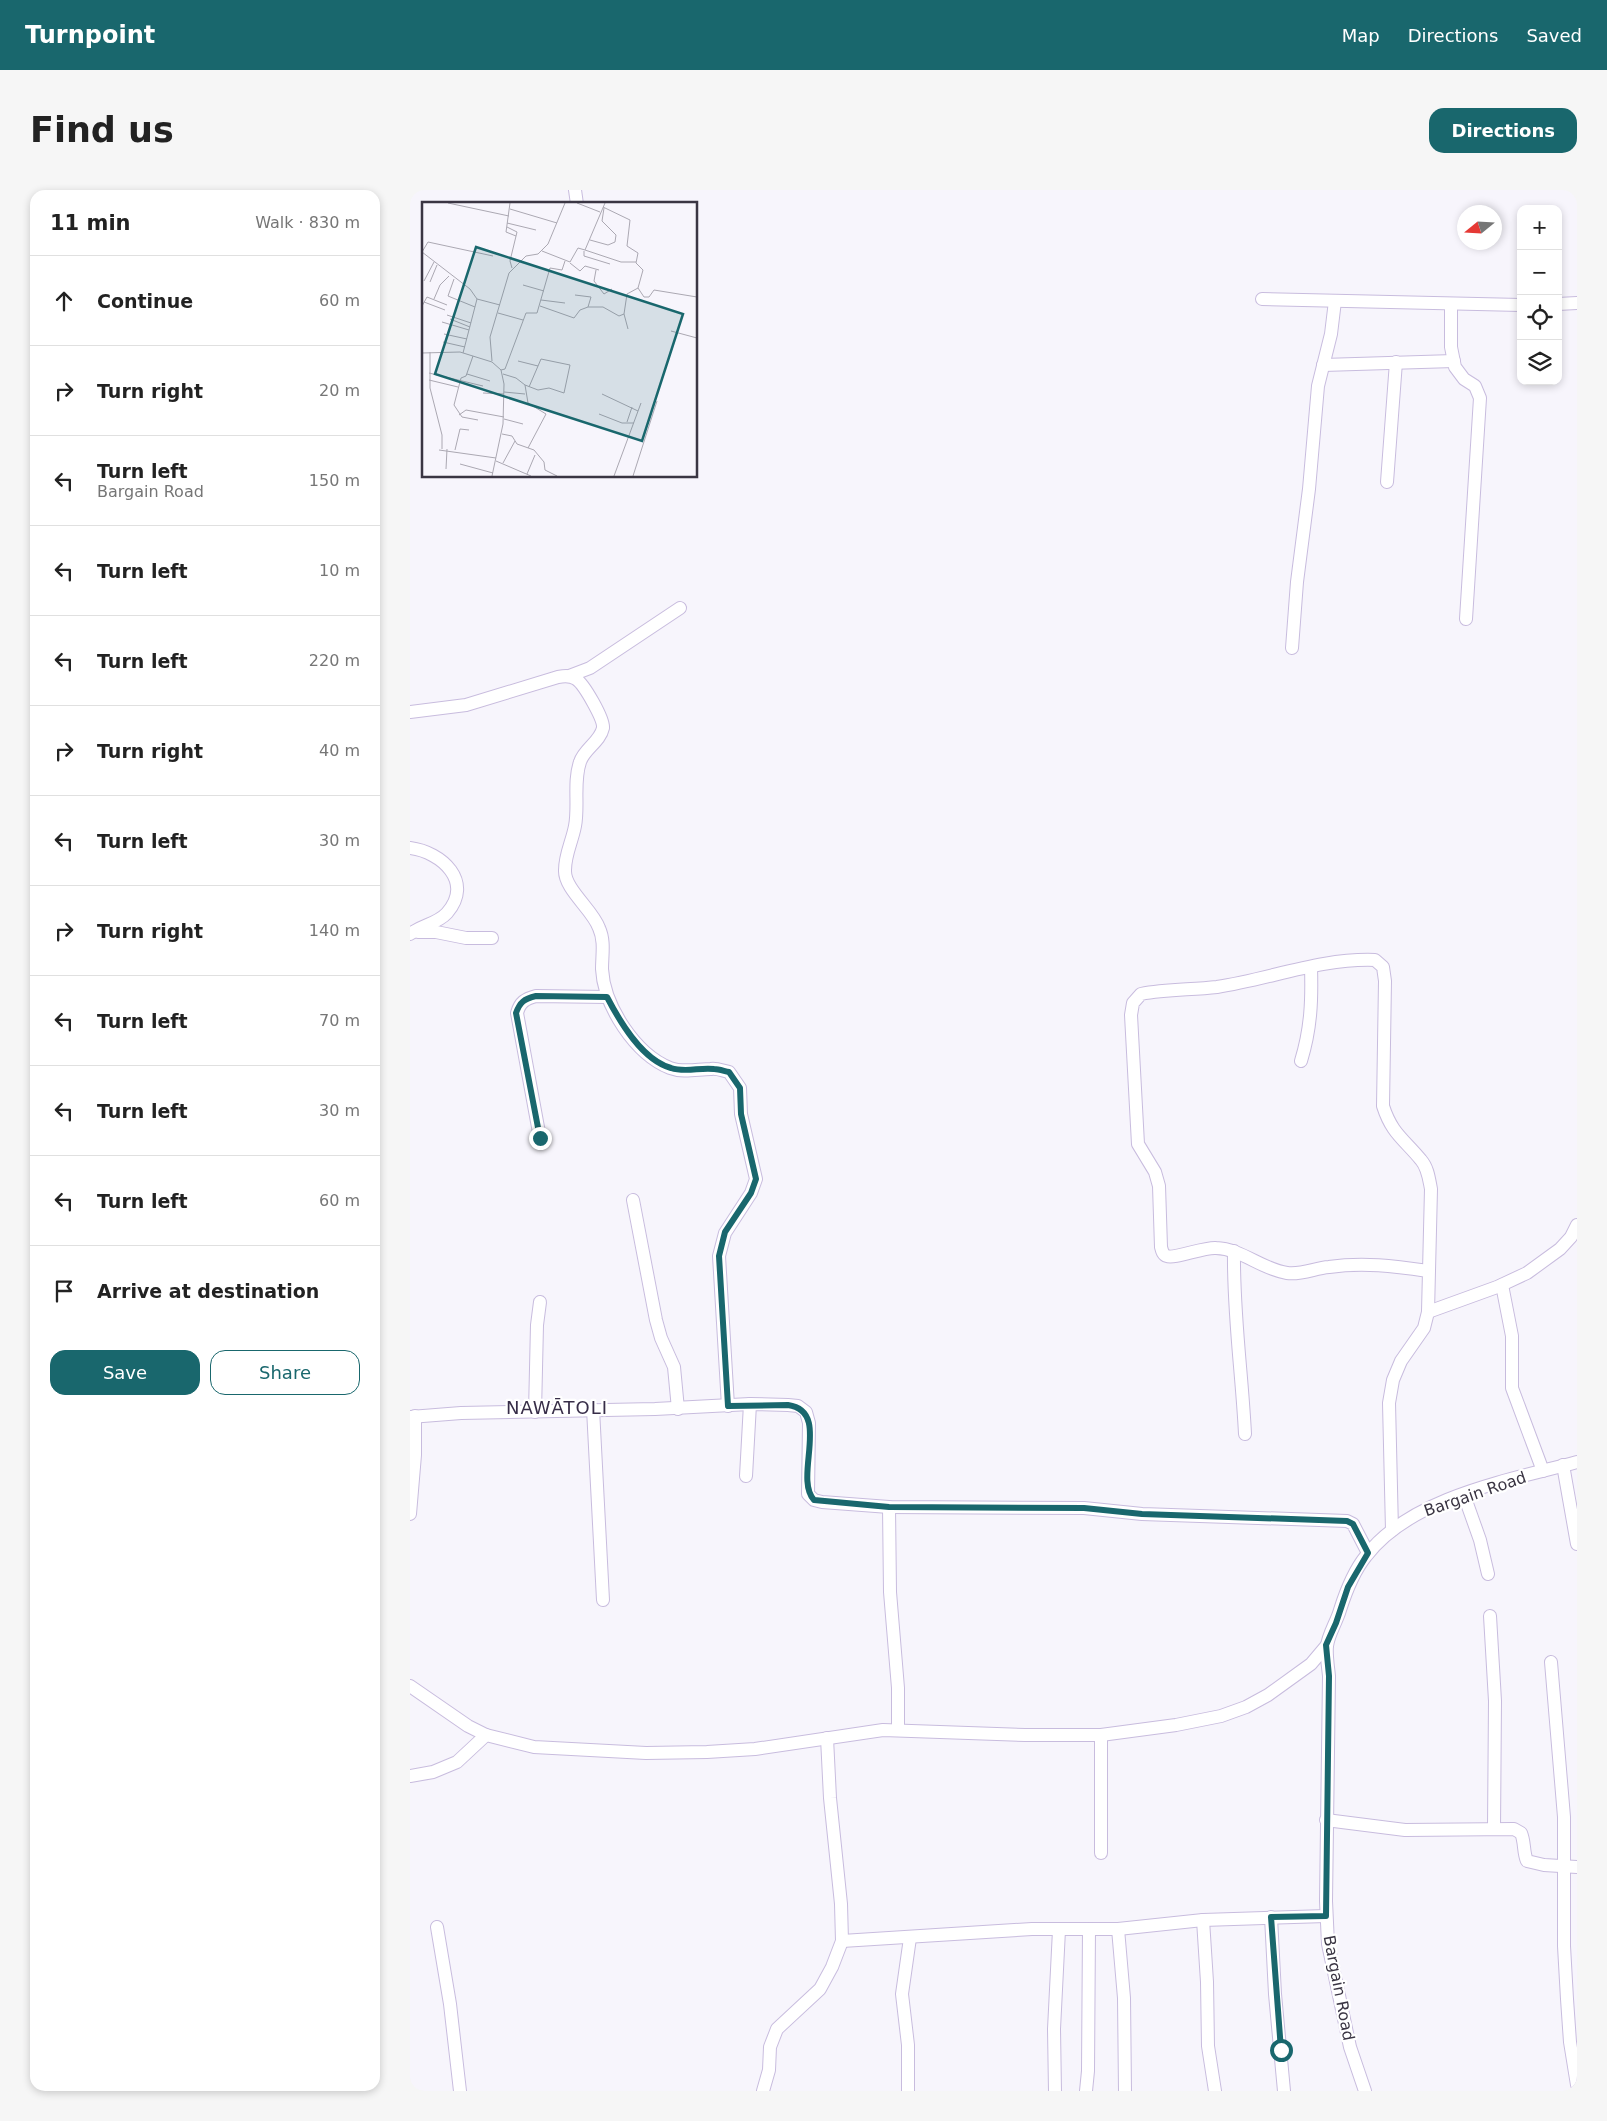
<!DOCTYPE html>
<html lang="en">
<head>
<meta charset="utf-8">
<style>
	body { margin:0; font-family:"DejaVu Sans",sans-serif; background:#f6f6f6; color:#222 }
	.controls { position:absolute; right:15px; top:15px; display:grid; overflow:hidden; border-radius:10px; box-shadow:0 2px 8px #0003 }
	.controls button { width:45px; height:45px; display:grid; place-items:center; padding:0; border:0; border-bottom:1px solid #e0e0e0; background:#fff; color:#222; font:25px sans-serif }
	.compass { position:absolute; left:1047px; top:15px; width:45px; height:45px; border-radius:50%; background:#fff; box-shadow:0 2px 8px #0003; rotate:252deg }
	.stop { position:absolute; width:15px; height:15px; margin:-11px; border:4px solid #19676d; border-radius:50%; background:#fff }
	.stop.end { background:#19676d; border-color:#fff; box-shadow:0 1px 5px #0008 }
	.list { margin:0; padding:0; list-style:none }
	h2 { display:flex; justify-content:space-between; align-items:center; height:65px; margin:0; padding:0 20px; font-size:21px }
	h2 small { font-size:16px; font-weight:400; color:#767676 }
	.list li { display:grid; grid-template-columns:32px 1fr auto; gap:15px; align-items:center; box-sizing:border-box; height:90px; padding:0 20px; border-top:1px solid #e0e0e0 }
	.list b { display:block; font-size:19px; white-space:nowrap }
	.list p { margin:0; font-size:16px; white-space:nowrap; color:#767676 }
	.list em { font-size:16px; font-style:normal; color:#767676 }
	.actions { display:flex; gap:10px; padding:15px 20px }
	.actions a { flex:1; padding:11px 0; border:1px solid #19676d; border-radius:15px; text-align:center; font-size:18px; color:#19676d }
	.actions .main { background:#19676d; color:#fff }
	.icon { flex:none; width:28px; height:28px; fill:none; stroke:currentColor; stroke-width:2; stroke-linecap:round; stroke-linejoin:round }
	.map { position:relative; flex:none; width:1167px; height:1901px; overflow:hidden; border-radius:15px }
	header { display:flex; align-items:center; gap:30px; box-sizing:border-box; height:70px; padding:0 25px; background:#19676d; color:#fff }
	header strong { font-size:24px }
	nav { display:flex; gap:28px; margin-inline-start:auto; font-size:18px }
	.intro { display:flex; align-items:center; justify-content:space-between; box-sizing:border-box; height:120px; padding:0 30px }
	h1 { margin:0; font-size:35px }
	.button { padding:12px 22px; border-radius:15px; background:#19676d; color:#fff; font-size:18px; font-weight:700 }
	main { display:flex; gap:30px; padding:0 30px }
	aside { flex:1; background:#fff; border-radius:15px; box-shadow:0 2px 8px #0003 }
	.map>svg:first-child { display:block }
</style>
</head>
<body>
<header>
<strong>Turnpoint</strong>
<nav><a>Map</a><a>Directions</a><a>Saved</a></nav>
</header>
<div class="intro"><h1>Find us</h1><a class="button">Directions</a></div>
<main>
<aside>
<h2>11 min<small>Walk · 830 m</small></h2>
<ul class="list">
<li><svg class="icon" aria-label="ahead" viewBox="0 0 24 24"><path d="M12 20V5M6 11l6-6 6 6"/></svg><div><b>Continue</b></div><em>60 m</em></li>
<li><svg class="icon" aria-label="right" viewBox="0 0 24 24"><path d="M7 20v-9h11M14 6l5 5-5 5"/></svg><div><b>Turn right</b></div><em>20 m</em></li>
<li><svg class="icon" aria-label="left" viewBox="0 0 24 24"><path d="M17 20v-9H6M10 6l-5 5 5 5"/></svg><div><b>Turn left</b><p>Bargain Road</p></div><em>150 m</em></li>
<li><svg class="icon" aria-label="left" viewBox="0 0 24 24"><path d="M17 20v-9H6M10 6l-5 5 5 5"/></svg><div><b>Turn left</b></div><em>10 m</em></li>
<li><svg class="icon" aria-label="left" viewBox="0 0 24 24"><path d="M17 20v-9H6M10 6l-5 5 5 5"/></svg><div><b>Turn left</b></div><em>220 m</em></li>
<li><svg class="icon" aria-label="right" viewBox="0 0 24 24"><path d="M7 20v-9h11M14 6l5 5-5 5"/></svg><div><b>Turn right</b></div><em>40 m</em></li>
<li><svg class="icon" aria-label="left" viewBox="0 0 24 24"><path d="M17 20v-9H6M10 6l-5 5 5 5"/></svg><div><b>Turn left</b></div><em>30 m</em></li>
<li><svg class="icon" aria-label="right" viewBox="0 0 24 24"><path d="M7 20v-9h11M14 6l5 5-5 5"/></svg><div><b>Turn right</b></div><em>140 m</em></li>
<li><svg class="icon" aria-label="left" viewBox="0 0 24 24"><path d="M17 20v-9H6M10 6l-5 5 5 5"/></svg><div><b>Turn left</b></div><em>70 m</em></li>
<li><svg class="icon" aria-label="left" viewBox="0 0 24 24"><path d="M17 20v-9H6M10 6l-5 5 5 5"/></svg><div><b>Turn left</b></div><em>30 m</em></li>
<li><svg class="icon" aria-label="left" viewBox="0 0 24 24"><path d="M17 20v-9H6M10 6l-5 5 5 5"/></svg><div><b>Turn left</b></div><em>60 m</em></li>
<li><svg class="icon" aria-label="arrive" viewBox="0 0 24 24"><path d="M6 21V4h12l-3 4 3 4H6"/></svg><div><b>Arrive at destination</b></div></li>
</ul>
<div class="actions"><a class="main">Save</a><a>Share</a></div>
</aside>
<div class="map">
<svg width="1167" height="1901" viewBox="0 0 1167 1901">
	<rect width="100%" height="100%" fill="#f7f5fc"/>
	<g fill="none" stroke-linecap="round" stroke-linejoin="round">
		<defs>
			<g id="street">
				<polyline points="165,0 167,14"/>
				<polyline points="852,109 1111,115"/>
				<polyline points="1041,114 1041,157 1045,177 1054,189 1065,196 1070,208 1056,429"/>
				<polyline points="1148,114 1167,113"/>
				<polyline points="913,175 1044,171"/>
				<polyline points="977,292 986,172"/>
				<polyline points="882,458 887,392 899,299 908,196 921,144 925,111"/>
				<polyline points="159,486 180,478 270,418"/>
				<path d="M0 522 56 515 148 487C154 486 160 485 166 489 174 494 194 529 193 538 190 552 174 559 170 572 163 592 169 616 165 636 162 652 155 664 155 680 154 699 183 720 189 738 195 751 192 765 192 779 194 816 225 864 260 878 273 883 288 879 301 879 307 878 313 881 319 882L330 898 331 924 346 989 341 1003 315 1043 309 1066 318 1216"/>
				<path d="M0 658C32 662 64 692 37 723 27 734 12 735 0 744"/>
				<polyline points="8,742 26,742 56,748 82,748"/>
				<path d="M891 871C901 838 902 811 901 777"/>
				<path d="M130 948 107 823C110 812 115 809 126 806L197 807"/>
				<polyline points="223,1010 246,1130 251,1148 264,1177 268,1219"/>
				<path d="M824 1061C823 1123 832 1183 835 1244"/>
				<polyline points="1092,1095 1102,1146 1102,1198 1133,1281"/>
				<polyline points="1018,1122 1087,1097 1117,1083 1150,1059 1161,1047 1167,1035"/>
				<polyline points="183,1219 193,1410"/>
				<polyline points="125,1222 127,1135 130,1112"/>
				<polyline points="0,1227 51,1223 245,1219 340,1214 378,1215 388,1216 396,1222 399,1233 398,1304 404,1310 412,1312 479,1317 674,1318 732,1324 937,1331 943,1334 958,1363"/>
				<polyline points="1153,1275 1167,1354"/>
				<polyline points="336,1286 340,1214"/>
				<polyline points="1054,1305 1070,1350 1078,1384"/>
				<polyline points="479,1317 480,1402 488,1498 488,1539"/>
				<polyline points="0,1324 5,1265 5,1226"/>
				<path d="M982 1340 979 1213 983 1190 991 1171 1014 1138 1018 1122 1021 999C1019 989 1018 978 1011 970 994 949 982 944 973 916L975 791 973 777 965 770C911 768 860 789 807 797 781 800 756 799 731 804L723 813 721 825 728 954 745 982 749 996 751 1057C752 1061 753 1065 757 1066 764 1069 794 1057 806 1058 832 1059 851 1079 877 1083 892 1085 905 1078 919 1077 953 1072 984 1076 1018 1081"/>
				<polyline points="1080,1426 1085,1511 1084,1639"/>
				<polyline points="1141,1472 1154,1627 1154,1756 1157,1809 1160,1852 1167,1895"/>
				<polyline points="0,1496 58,1536 76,1545 124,1557 236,1563 297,1562 345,1559 473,1540 615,1545 691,1545 766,1535 811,1526 836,1517 858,1505 901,1474 917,1455"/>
				<polyline points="691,1545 691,1663"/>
				<polyline points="0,1586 23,1582 47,1572 76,1545"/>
				<path d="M916 1630 995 1640 1104 1639 1111 1643C1115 1652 1113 1662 1117 1671L1134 1675 1167 1677"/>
				<polyline points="861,1727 865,1804 874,1901"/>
				<polyline points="793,1730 797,1792 798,1856 805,1901"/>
				<polyline points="27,1737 40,1814 50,1901"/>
				<polyline points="708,1739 714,1808 715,1901"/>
				<polyline points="432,1751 622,1739 708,1739 793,1730 916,1726"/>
				<polyline points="353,1901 359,1880 360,1857 367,1839 410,1799 422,1777 432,1751 431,1714 420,1608 417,1548"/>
				<polyline points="498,1901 498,1855 492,1804 500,1748"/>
				<polyline points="645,1901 644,1839 649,1740"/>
				<polyline points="676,1901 678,1881 679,1739"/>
				<path d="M955 1901 940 1857 918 1754 916 1711 919 1486C918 1476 916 1465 917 1456 918 1445 927 1431 930 1420 936 1401 943 1382 956 1366 1001 1307 1100 1290 1167 1272"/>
			</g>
		</defs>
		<use href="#street" stroke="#c8bcde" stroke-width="14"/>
		<use href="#street" stroke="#fff" stroke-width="12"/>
	</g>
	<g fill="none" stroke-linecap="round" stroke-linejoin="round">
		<path stroke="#19676d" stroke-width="6" d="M130 948 106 823C110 812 114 809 126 806L197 807C210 832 232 870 261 878 276 883 290 877 304 879 309 879 314 881 319 882L330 898 331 924 346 989 341 1003 315 1042 309 1066 318 1216 378 1215C422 1221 383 1287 404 1310L479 1317 674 1318 732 1324 937 1331 943 1334 958 1363 938 1397 926 1433 916 1455 919 1486 916 1726 861 1727 871 1860"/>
	</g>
	<g text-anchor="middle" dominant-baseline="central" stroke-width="4.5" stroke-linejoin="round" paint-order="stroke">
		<g font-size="16" fill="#3a3543" stroke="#fff">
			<text transform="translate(1065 1304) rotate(-19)">Bargain Road</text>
			<text transform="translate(929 1798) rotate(79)">Bargain Road</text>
		</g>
		<g font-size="18" letter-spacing="1" fill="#372d48" stroke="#fff">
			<text x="147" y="1217">NAWĀTOLI</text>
		</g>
	</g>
	<g transform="translate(12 12)">
		<rect width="275" height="275" fill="#f7f5fc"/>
		<path fill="none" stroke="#aba8b2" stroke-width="1" d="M26 1 87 14M88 1 84 30 94 34M155 1 178 10M181 5 208 18 205 44 216 51 214 61 221 68 216 86 222 95H227L232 88 275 95M88 7 135 21M85 21 114 28M85 25 95 30 88 59 90 66M168 38 186 43 193 40 194 33 180 19 182 6M163 48 199 60H214M120 49 148 60 156 46 163 48 183 1M162 49V54L188 62M0 50 48 87 55 97 78 103M0 50 6 40 71 54M148 61 158 69 163 64 177 68M174 68 172 79 182 92 190 87M32 77 26 94 53 105M2 79 12 60M8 80 15 63M101 83 122 89M153 93 169 95 166 105M12 97 18 83 27 74M119 98 143 101M2 100 23 108M0 104 5 95 25 103M118 104 152 116 158 108 166 105H181L197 114 202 112 205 92 216 86M76 111 101 118M202 112 206 127M25 113 49 121M28 117 48 125M20 120 47 128M249 129 275 136M22 132 45 137M21 140 43 145M8 150V186L20 233V247M0 151 38 150 70 160 79 168 82 182 81 222 70 274M41 151 55 97M51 154 44 174 39 176 32 203 40 215 56 218M70 159 68 135 87 71 104 54 116 52 126 42 143 1M96 159 116 164M79 168 83 167 104 111H115L128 66 140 68 143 59M7 171 61 184M45 172 68 179M81 172 94 176 103 183 116 188 127 186 142 191 148 163 119 157 107 185M7 178 36 185M103 183 106 201 124 212 106 246M82 190 103 192M61 191 82 192M180 192 216 209M177 212 200 221H212M37 213 44 208 82 215M82 217 101 222M205 220 210 205M80 232 90 234 95 242 112 248 122 260 123 268 135 274M17 248 74 256M33 248 38 227 47 228M74 259 109 274M81 261 93 239M38 262 71 271M24 267 25 247M105 272 113 253M192 274 219 201M211 274 235 199"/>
		<path fill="#19676d" fill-opacity="0.15" stroke="#19676d" stroke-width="2.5" d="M54 45 261 112 220 239 13 172Z"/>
		<rect width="275" height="275" fill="none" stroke="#3a3543" stroke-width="2.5"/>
	</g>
</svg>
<div class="controls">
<button>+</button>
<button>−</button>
<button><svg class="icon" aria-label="locate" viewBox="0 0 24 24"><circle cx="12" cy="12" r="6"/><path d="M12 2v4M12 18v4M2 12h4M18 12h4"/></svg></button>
<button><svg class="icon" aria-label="layers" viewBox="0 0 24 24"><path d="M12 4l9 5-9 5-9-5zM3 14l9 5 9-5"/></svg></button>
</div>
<svg class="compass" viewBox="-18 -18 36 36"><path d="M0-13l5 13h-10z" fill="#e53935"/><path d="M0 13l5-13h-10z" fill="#767676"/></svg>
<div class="stop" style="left:871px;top:1860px"></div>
<div class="stop end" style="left:130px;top:948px"></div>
</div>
</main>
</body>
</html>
